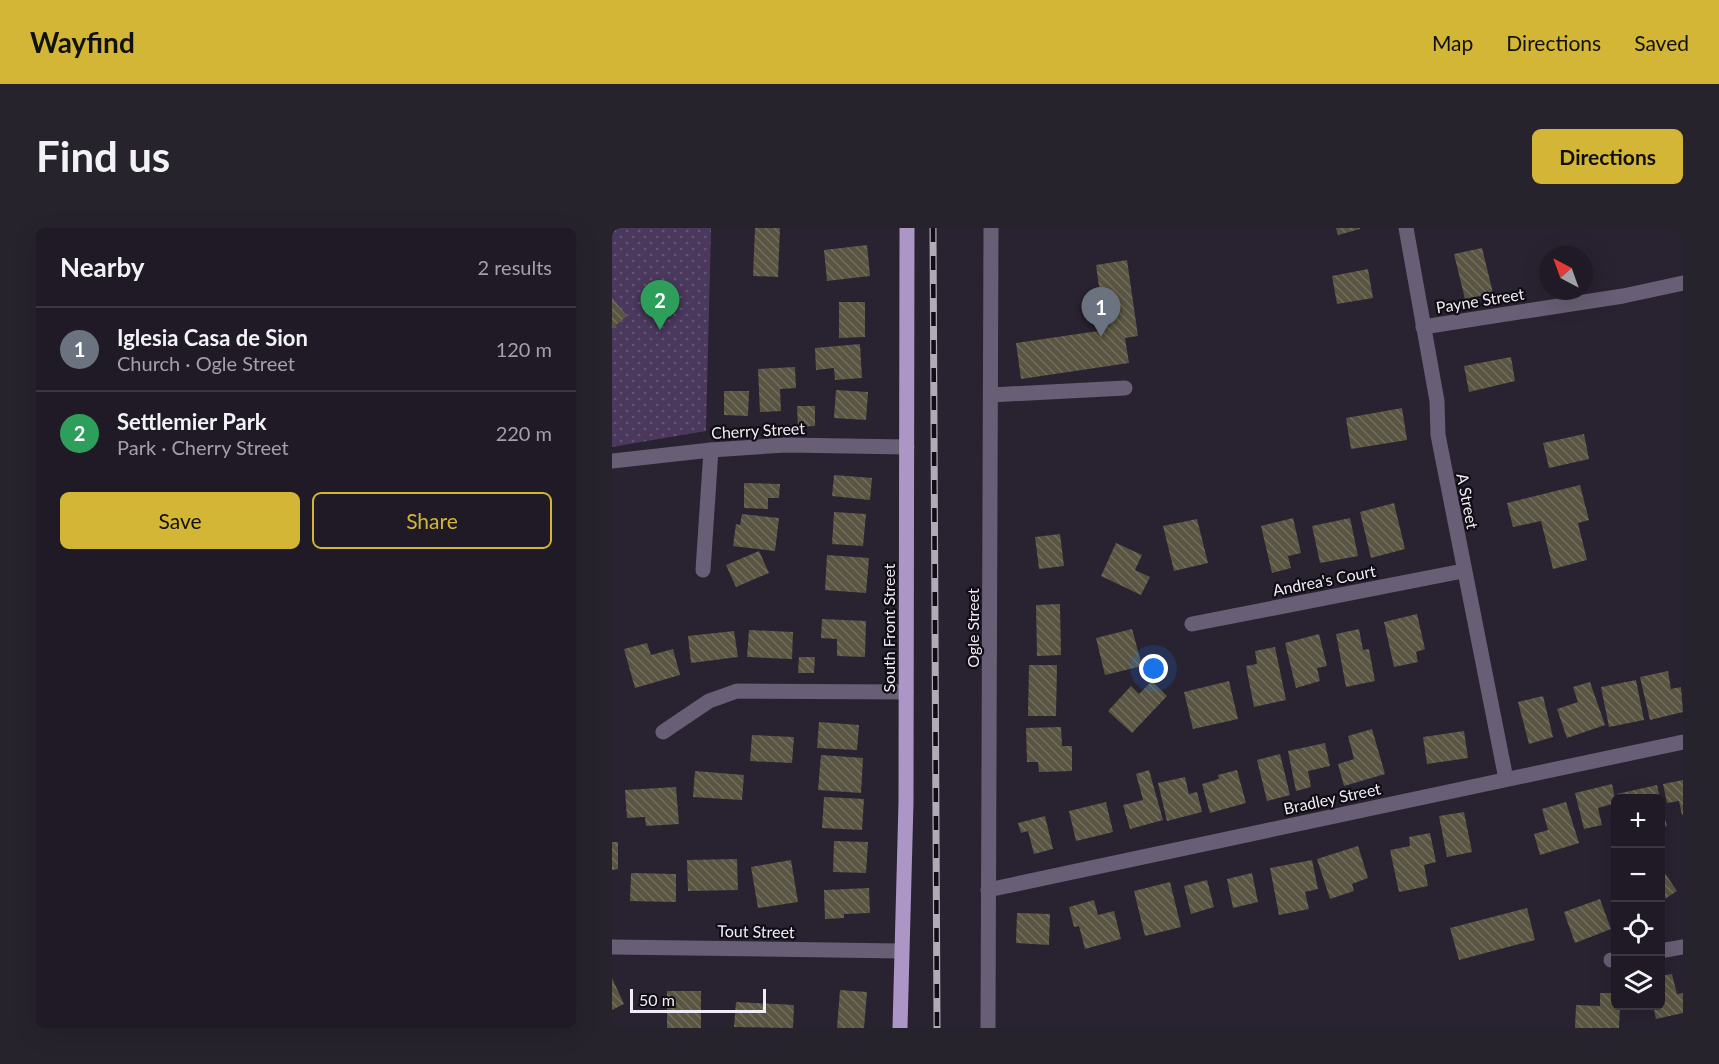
<!DOCTYPE html>
<html lang="en">
<head>
<meta charset="utf-8">
<style>
	body { margin:0; font-family:Lato,sans-serif; background:#27232d; color:#f1f3f6 }
	.controls { position:absolute; right:18px; bottom:18px; display:grid; overflow:hidden; border-radius:9px; box-shadow:0 6px 24px #0002 }
	.controls button { width:54px; height:54px; display:grid; place-items:center; padding:0; border:0; border-bottom:2px solid #3c3842; background:#1f1a25; color:#f1f3f6; font:30px sans-serif }
	.compass { position:absolute; left:927px; top:18px; width:54px; height:54px; border-radius:50%; background:#1f1a25; box-shadow:0 6px 24px #0002; rotate:319deg }
	.scale { position:absolute; left:18px; bottom:15px; width:136px; box-sizing:border-box; padding-left:6px; border:3px solid #f0ecf6; border-top:0; font-size:16px; line-height:21px; white-space:nowrap; color:#f0ecf6; -webkit-text-stroke:4px #100d14; paint-order:stroke }
	.you { position:absolute; left:542px; top:441px; width:21px; height:21px; margin:-15px; border:4px solid #fff; border-radius:50%; background:#1a73e8; box-shadow:0 0 0 9px #1a73e833 }
	.badge { display:grid; place-items:center; width:39px; height:39px; border-radius:50%; background:#d3b635; color:#fff; font-size:20px; font-weight:700 }
	.pin { position:absolute; translate:-50% -50px; filter:drop-shadow(0 2px 3px #0008) }
	.pin::after { content:''; position:absolute; top:32px; width:21px; height:18px; background:inherit; clip-path:polygon(0 0,100% 0,50% 100%) }
	.list { margin:0; padding:0; list-style:none }
	h2 { display:flex; justify-content:space-between; align-items:center; height:78px; margin:0; padding:0 24px; font-size:26px }
	h2 small { font-size:20px; font-weight:400; color:#a1a1a7 }
	.list li { display:grid; grid-template-columns:39px 1fr auto; gap:18px; align-items:center; box-sizing:border-box; height:84px; padding:0 24px; border-top:2px solid #3c3842 }
	.list b { display:block; font-size:22px; white-space:nowrap }
	.list p { margin:0; font-size:20px; white-space:nowrap; color:#a1a1a7 }
	.list em { font-size:20px; font-style:normal; color:#a1a1a7 }
	.actions { display:flex; gap:12px; padding:18px 24px }
	.actions a { flex:1; padding:14px 0; border:2px solid #d3b635; border-radius:9px; text-align:center; font-size:21px; color:#d3b635 }
	.actions .main { background:#d3b635; color:#111 }
	.icon { flex:none; width:33px; height:33px; fill:none; stroke:currentColor; stroke-width:2; stroke-linecap:round; stroke-linejoin:round }
	.map { position:relative; flex:none; width:1071px; height:800px; overflow:hidden; border-radius:9px }
	header { display:flex; align-items:center; gap:36px; box-sizing:border-box; height:84px; padding:0 30px; background:#d3b635; color:#111 }
	header strong { font-size:28px }
	nav { display:flex; gap:33px; margin-inline-start:auto; font-size:21px }
	.intro { display:flex; align-items:center; justify-content:space-between; box-sizing:border-box; height:144px; padding:0 36px }
	h1 { margin:0; font-size:42px }
	.button { padding:15px 27px; border-radius:9px; background:#d3b635; color:#111; font-size:21px; font-weight:700 }
	main { display:flex; gap:36px; padding:0 36px }
	aside { flex:1; background:#1f1a25; border-radius:9px; box-shadow:0 6px 24px #0002 }
	.map>svg:first-child { display:block }
</style>
</head>
<body>
<header>
<strong>Wayfind</strong>
<nav><a>Map</a><a>Directions</a><a>Saved</a></nav>
</header>
<div class="intro"><h1>Find us</h1><a class="button">Directions</a></div>
<main>
<aside>
<h2>Nearby<small>2 results</small></h2>
<ul class="list">
<li><span class="badge" style="background:#6b7280">1</span><div><b>Iglesia Casa de Sion</b><p>Church · Ogle Street</p></div><em>120 m</em></li>
<li><span class="badge" style="background:#2e9e5b">2</span><div><b>Settlemier Park</b><p>Park · Cherry Street</p></div><em>220 m</em></li>
</ul>
<div class="actions"><a class="main">Save</a><a>Share</a></div>
</aside>
<div class="map">
<svg width="1071" height="800" viewBox="0 0 1071 800">
	<defs>
		<pattern id="park-dots" width="8" height="8" patternUnits="userSpaceOnUse" patternTransform="scale(1.5)"><rect width="8" height="8" fill="#4a385d"/><path d="M2 2h.1M6 6h.1" fill="none" stroke="#645575" stroke-width="1.8" stroke-linecap="round"/></pattern>
		<pattern id="building-back-hatch" width="6" height="6" patternUnits="userSpaceOnUse" patternTransform="scale(1.5)"><rect width="6" height="6" fill="#5a5542"/><path d="M-1 5l2 2M0 0l6 6M5-1l2 2" fill="none" stroke="#726e5e"/></pattern>
	</defs>
	<rect width="100%" height="100%" fill="#292231"/>
	<polygon fill="url(#park-dots)" points="0,0 99,0 94,203 0,219"/>
	<g fill="url(#building-back-hatch)">
		<polygon points="143,0 168,0 166,49 141,48"/>
		<polygon points="724,0 748,0 748,1 726,7"/>
		<polygon points="255,17 258,48 215,53 212,22"/>
		<polygon points="870,20 881,65 853,71 842,26"/>
		<polygon points="515,32 526,108 513,110 517,135 409,151 404,115 493,102 484,37"/>
		<polygon points="756,41 761,70 725,76 720,48"/>
		<polygon points="0,70 15,88 0,100"/>
		<polygon points="227,74 253,74 253,109 227,110"/>
		<polygon points="248,116 250,150 223,152 222,140 204,142 203,120"/>
		<polygon points="899,129 903,153 857,164 852,138"/>
		<polygon points="183,139 184,160 168,161 169,183 148,184 146,141"/>
		<polygon points="224,162 256,164 254,192 222,190"/>
		<polygon points="112,163 137,163 136,188 112,187"/>
		<polygon points="185,178 203,178 203,198 186,199"/>
		<polygon points="790,180 795,212 739,221 734,190"/>
		<polygon points="972,206 977,231 937,240 931,215"/>
		<polygon points="222,247 260,250 258,272 220,268"/>
		<polygon points="132,255 168,256 167,270 156,270 156,281 132,280"/>
		<polygon points="968,257 977,292 966,295 975,332 941,341 929,293 901,299 895,275"/>
		<polygon points="782,275 793,321 759,330 748,284"/>
		<polygon points="222,284 254,286 251,318 220,316"/>
		<polygon points="130,286 167,290 163,323 121,318 124,296 128,297"/>
		<polygon points="681,290 689,325 676,328 679,340 660,345 649,298"/>
		<polygon points="738,290 746,328 708,335 700,298"/>
		<polygon points="585,291 596,335 562,343 551,298"/>
		<polygon points="448,306 452,338 427,341 423,309"/>
		<polygon points="504,315 530,327 523,342 538,349 529,367 489,348"/>
		<polygon points="147,323 157,345 124,359 114,337"/>
		<polygon points="215,327 257,330 254,365 213,362"/>
		<polygon points="448,376 449,427 425,428 424,377"/>
		<polygon points="805,386 813,421 804,424 806,434 782,439 772,394"/>
		<polygon points="210,391 254,393 253,429 225,428 225,411 209,410"/>
		<polygon points="520,401 530,438 493,447 484,410"/>
		<polygon points="747,401 751,422 757,421 763,453 734,459 724,406"/>
		<polygon points="137,402 181,404 180,431 135,429"/>
		<polygon points="122,403 126,429 79,435 76,408"/>
		<polygon points="707,406 715,438 705,440 708,453 684,460 673,415"/>
		<polygon points="35,415 39,427 61,421 68,447 23,460 12,421"/>
		<polygon points="663,419 674,472 642,479 634,438 645,436 643,423"/>
		<polygon points="187,429 203,429 202,445 186,445"/>
		<polygon points="417,437 445,437 444,488 416,488"/>
		<polygon points="1056,443 1059,461 1069,459 1071,484 1038,492 1028,449"/>
		<polygon points="1024,452 1032,492 997,499 989,459"/>
		<polygon points="540,453 555,468 520,505 496,483 519,458 527,466"/>
		<polygon points="617,453 626,491 581,501 572,464"/>
		<polygon points="978,454 993,497 955,510 945,481 966,474 961,459"/>
		<polygon points="931,468 941,509 917,516 906,474"/>
		<polygon points="207,494 247,497 245,522 205,520"/>
		<polygon points="449,499 450,518 460,518 460,543 427,544 426,534 415,534 414,500"/>
		<polygon points="760,501 773,546 732,558 726,536 742,531 736,508"/>
		<polygon points="852,503 856,530 815,536 811,509"/>
		<polygon points="140,507 182,509 180,535 138,533"/>
		<polygon points="713,515 718,538 696,543 699,559 684,563 676,523"/>
		<polygon points="668,526 678,567 655,573 645,532"/>
		<polygon points="209,527 251,530 249,565 206,562"/>
		<polygon points="537,542 551,592 518,601 511,577 531,572 524,546"/>
		<polygon points="625,542 634,575 598,585 590,556 607,551 606,547"/>
		<polygon points="83,543 132,547 130,572 81,569"/>
		<polygon points="573,549 577,566 585,564 590,584 555,593 546,555"/>
		<polygon points="1071,552 1071,587 1070,587 1067,573 1055,575 1051,556"/>
		<polygon points="1000,556 1004,575 986,580 990,597 972,601 963,565"/>
		<polygon points="1045,557 1048,570 1007,570 1005,566"/>
		<polygon points="64,559 67,596 34,598 33,589 15,590 13,562"/>
		<polygon points="212,569 252,571 250,602 210,600"/>
		<polygon points="494,574 501,604 464,613 457,583"/>
		<polygon points="954,574 967,615 928,627 922,606 936,602 930,581"/>
		<polygon points="1048,574 1055,598 1048,600"/>
		<polygon points="852,584 860,624 835,629 827,588"/>
		<polygon points="433,588 441,621 422,626 416,603 409,605 406,595"/>
		<polygon points="818,605 824,634 812,637 816,658 787,664 778,622 798,618 797,609"/>
		<polygon points="222,613 256,614 254,645 221,644"/>
		<polygon points="0,614 6,614 6,641 0,642"/>
		<polygon points="746,618 756,650 740,656 742,663 718,671 705,631"/>
		<polygon points="125,631 126,662 76,663 75,632"/>
		<polygon points="179,632 186,674 146,680 139,639"/>
		<polygon points="700,632 706,661 693,664 697,681 667,687 658,640"/>
		<polygon points="1048,638 1065,663 1048,674"/>
		<polygon points="19,645 64,646 64,674 18,673"/>
		<polygon points="640,645 646,674 621,680 615,651"/>
		<polygon points="595,652 602,679 579,686 572,658"/>
		<polygon points="558,654 569,699 533,708 522,663"/>
		<polygon points="257,660 258,685 232,686 232,690 213,691 212,662"/>
		<polygon points="988,671 999,701 963,715 952,684"/>
		<polygon points="482,672 486,687 502,683 509,711 473,721 467,698 462,699 457,679"/>
		<polygon points="915,680 923,712 847,732 838,700"/>
		<polygon points="405,685 438,686 437,717 404,715"/>
		<polygon points="1060,746 1065,766 1071,765 1071,785 1044,791 1041,778 1048,778 1048,748"/>
		<polygon points="0,750 12,776 0,782"/>
		<polygon points="228,762 255,764 252,800 225,800"/>
		<rect x="55" y="763" width="34" height="37"/>
		<polygon points="988,765 1004,765 1004,778 1008,778 1007,800 963,800 964,777 988,778"/>
		<polygon points="124,774 182,777 181,800 122,799"/>
	</g>
	<g fill="none" stroke-linecap="round" stroke-linejoin="round">
		<g stroke="#685e75" stroke-width="15">
			<polyline points="794,0 825,173 826,207 894,551"/>
			<polyline points="811,99 1011,68 1071,55"/>
			<polyline points="379,167 513,160"/>
			<polyline points="0,233 99,222 173,217 295,219"/>
			<polyline points="91,342 99,222"/>
			<polyline points="580,396 851,343"/>
			<polyline points="51,504 97,473 125,463 294,464"/>
			<polyline points="376,662 1071,514"/>
			<polyline points="0,719 288,723"/>
			<polyline points="1048,723 1071,719"/>
			<polyline points="999,732 1004,731"/>
			<polyline points="376,800 379,0"/>
		</g>
		<polyline stroke="#ac96c6" stroke-width="15" points="288,800 294,574 295,0"/>
		<defs>
			<polyline id="rail" points="321,0 325,800"/>
		</defs>
		<use href="#rail" stroke="#b0abb7" stroke-width="7"/>
		<use href="#rail" stroke="#100d14" stroke-width="4.5" stroke-dasharray="14" stroke-linecap="butt"/>
	</g>
	<g text-anchor="middle" dominant-baseline="central" stroke-width="4.5" stroke-linejoin="round" paint-order="stroke">
		<g font-size="16" fill="#f0ecf6" stroke="#100d14">
			<text transform="translate(868 72) rotate(-9)">Payne Street</text>
			<text transform="translate(146 202) rotate(-3)">Cherry Street</text>
			<text transform="translate(856 273) rotate(79)">A Street</text>
			<text transform="translate(712 352) rotate(-11)">Andrea's Court</text>
			<text transform="translate(276 400) rotate(-90)">South Front Street</text>
			<text transform="translate(360 400) rotate(-90)">Ogle Street</text>
			<text transform="translate(720 570) rotate(-12)">Bradley Street</text>
			<text transform="translate(144 703) rotate(1)">Tout Street</text>
		</g>
	</g>
</svg>
<div class="controls">
<button>+</button>
<button>−</button>
<button><svg class="icon" aria-label="locate" viewBox="0 0 24 24"><circle cx="12" cy="12" r="6"/><path d="M12 2v4M12 18v4M2 12h4M18 12h4"/></svg></button>
<button><svg class="icon" aria-label="layers" viewBox="0 0 24 24"><path d="M12 4l9 5-9 5-9-5zM3 14l9 5 9-5"/></svg></button>
</div>
<svg class="compass" viewBox="-18 -18 36 36"><path d="M0-13l5 13h-10z" fill="#e53935"/><path d="M0 13l5-13h-10z" fill="#a1a1a7"/></svg>
<div class="scale">50 m</div>
<div class="you"></div>
<div class="pin badge" style="left:489px;top:109px;background:#6b7280">1</div>
<div class="pin badge" style="left:48px;top:102px;background:#2e9e5b">2</div>
</div>
</main>
</body>
</html>
